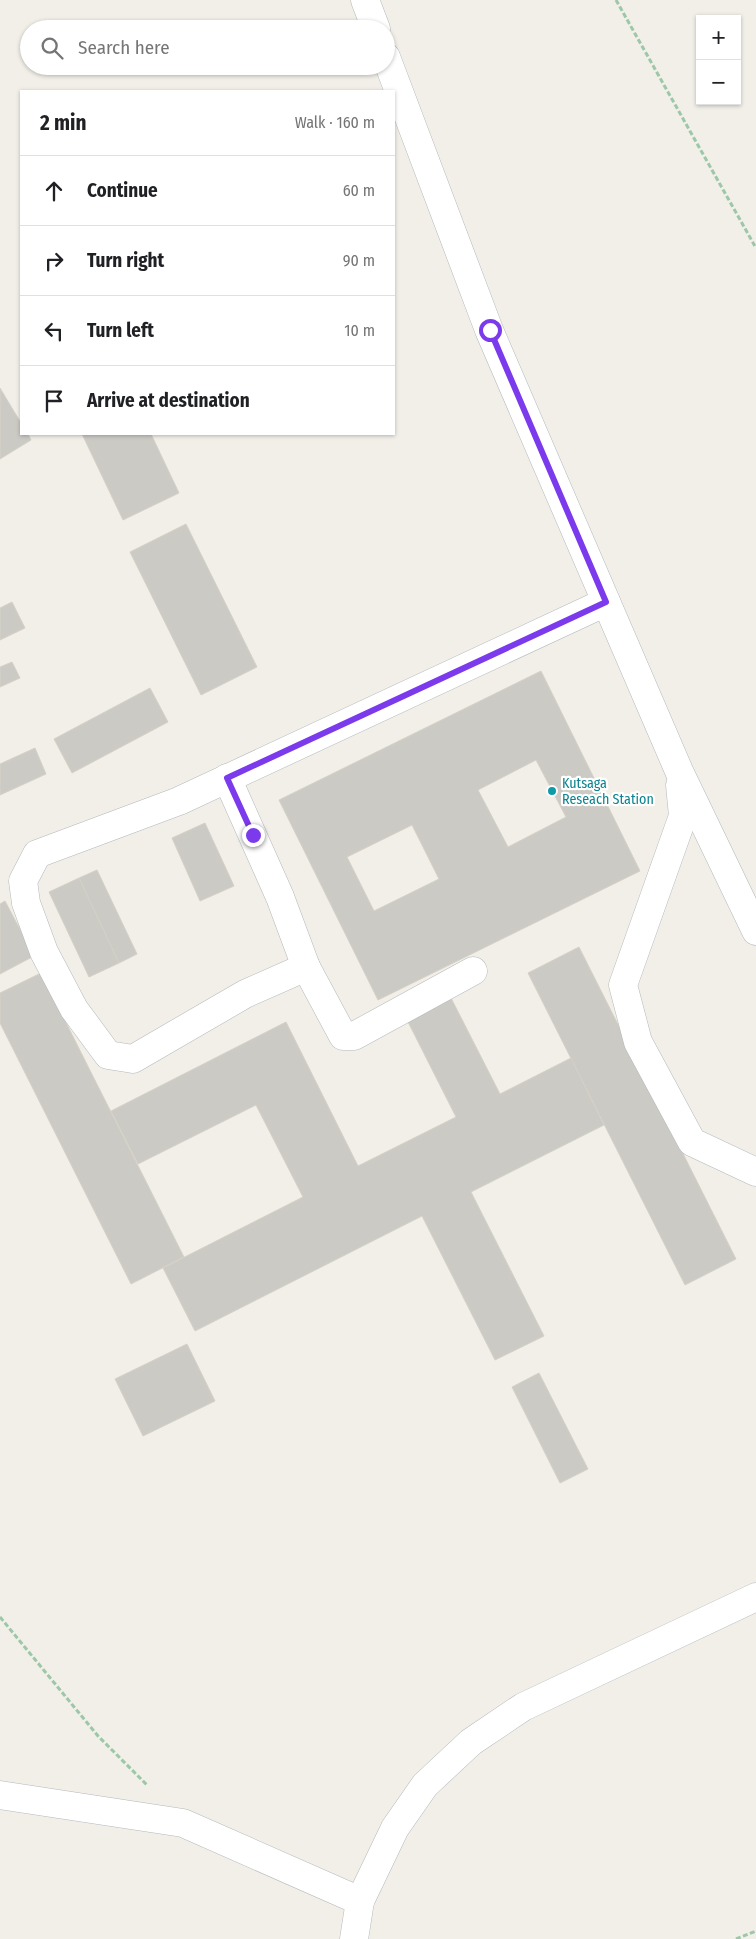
<!DOCTYPE html>
<html lang="en">
<head>
<meta charset="utf-8">
<style>
	body { margin:0; font-family:"Fira Sans Condensed",sans-serif; background:#f2f2f2; color:#202124 }
	.controls { position:absolute; right:15px; top:15px; display:grid; overflow:hidden; border-radius:0px; box-shadow:0 1px 4px #0004 }
	.controls button { width:45px; height:45px; display:grid; place-items:center; padding:0; border:0; border-bottom:1px solid #e0e0e0; background:#fff; color:#202124; font:25px sans-serif }
	.stop { position:absolute; width:15px; height:15px; margin:-11px; border:4px solid #7c3aed; border-radius:50%; background:#fff }
	.stop.end { background:#7c3aed; border-color:#fff; box-shadow:0 1px 5px #0008 }
	.list { margin:0; padding:0; list-style:none }
	h2 { display:flex; justify-content:space-between; align-items:center; height:65px; margin:0; padding:0 20px; font-size:21px }
	h2 small { font-size:16px; font-weight:400; color:#757577 }
	.list li { display:grid; grid-template-columns:32px 1fr auto; gap:15px; align-items:center; box-sizing:border-box; height:70px; padding:0 20px; border-top:1px solid #e0e0e0 }
	.list b { display:block; font-size:19px; white-space:nowrap }
	.list em { font-size:16px; font-style:normal; color:#757577 }
	.icon { flex:none; width:28px; height:28px; fill:none; stroke:currentColor; stroke-width:2; stroke-linecap:round; stroke-linejoin:round }
	.map { position:relative; flex:none; width:756px; height:1939px; overflow:hidden }
	.search { position:absolute; background:#fff; box-shadow:0 1px 4px #0004; left:20px; top:20px; width:375px; height:55px; display:flex; align-items:center; gap:12px; box-sizing:border-box; padding:0 18px; border-radius:28px; color:#757577; font-size:19px }
	.panel { position:absolute; background:#fff; box-shadow:0 1px 4px #0004; left:20px; top:90px; width:375px; height:345px; border-radius:0px }
	.map>svg:first-child { display:block }
</style>
</head>
<body>
<div class="map">
<svg width="756" height="1939" viewBox="0 0 756 1939">
	<rect width="100%" height="100%" fill="#f1efe8"/>
	<g fill="#cccac5" stroke="#d6d1c6" fill-rule="evenodd">
		<polygon points="0,388 21,423 21,434 28,434 31,440 0,459"/>
		<polygon points="82,434 151,434 179,493 123,520"/>
		<polygon points="186,524 257,667 201,695 130,552"/>
		<polygon points="12,602 25,628 0,640 0,608"/>
		<polygon points="12,662 20,678 0,687 0,667"/>
		<path d="M541 671 640 871 378 1000 279 800ZM536 760 566 817 508 847 478 790ZM412 825 439 879 374 911 347 857Z"/>
		<polygon points="150,688 168,722 72,773 54,739"/>
		<polygon points="35,748 46,774 0,795 0,764"/>
		<polygon points="205,823 234,886 200,901 172,838"/>
		<polygon points="97,870 137,954 119,963 79,878"/>
		<polygon points="79,878 119,963 89,977 49,892"/>
		<polygon points="5,901 34,956 0,974 0,904"/>
		<polygon points="579,947 736,1259 685,1285 528,973"/>
		<polygon points="41,973 184,1257 131,1284 0,1023 0,993"/>
		<polygon points="448,992 500,1094 571,1058 604,1125 471,1192 544,1336 495,1360 422,1216 195,1331 163,1268 303,1197 256,1105 138,1164 111,1111 286,1022 358,1166 456,1117 404,1014"/>
		<polygon points="187,1344 215,1401 143,1436 115,1379"/>
		<polygon points="539,1373 588,1469 560,1483 512,1387"/>
	</g>
	<g fill="none" stroke-linecap="round" stroke-linejoin="round">
		<defs>
			<g id="minor">
				<polyline points="365,0 376,29"/>
				<polyline points="386,57 489,330 679,771 756,931"/>
				<polyline points="227,778 280,897 306,967 343,1036 354,1036 473,971"/>
				<polyline points="680,785 683,816 623,985 638,1042 692,1142 756,1172"/>
				<polyline points="306,967 245,994 133,1059 108,1055 74,1009 44,952 26,903 23,881 37,854 179,801 606,602"/>
				<polyline points="0,1795 183,1823 360,1901"/>
				<polyline points="354,1939 360,1901 395,1828 425,1785 471,1742 523,1707 756,1597"/>
			</g>
		</defs>
		<use href="#minor" stroke="#b5b8bc" stroke-width="29"/>
		<g stroke="#9cc7a9" stroke-width="3" stroke-dasharray="5 2.5" stroke-linecap="butt">
			<polyline points="616,0 756,248"/>
			<polyline points="0,1617 98,1736 148,1786"/>
			<polyline points="736,1939 756,1931"/>
		</g>
		<use href="#minor" stroke="#fff" stroke-width="28"/>
	</g>
	<g fill="none" stroke-linecap="round" stroke-linejoin="round">
		<polyline stroke="#7c3aed" stroke-width="6" points="253,835 227,778 606,602 490,330"/>
	</g>
	<circle fill="#0f9aa8" stroke="#fff" stroke-width="2" cx="552" cy="791" r="5"/>
	<g text-anchor="middle" dominant-baseline="central" stroke-width="4.5" stroke-linejoin="round" paint-order="stroke">
		<g font-size="14" fill="#0d838f" stroke="#fff" text-anchor="start">
			<text x="562" y="783">Kutsaga<tspan x="562" dy="16">Reseach Station</tspan></text>
		</g>
	</g>
</svg>
<div class="controls">
<button>+</button>
<button>−</button>
</div>
<div class="stop" style="left:490px;top:330px"></div>
<div class="stop end" style="left:253px;top:835px"></div>
<div class="search"><svg class="icon" aria-label="search" viewBox="0 0 24 24"><circle cx="10" cy="10" r="6"/><path d="M15 15l6 6"/></svg>Search here</div>
<section class="panel">
<h2>2 min<small>Walk · 160 m</small></h2>
<ul class="list">
<li><svg class="icon" aria-label="ahead" viewBox="0 0 24 24"><path d="M12 20V5M6 11l6-6 6 6"/></svg><div><b>Continue</b></div><em>60 m</em></li>
<li><svg class="icon" aria-label="right" viewBox="0 0 24 24"><path d="M7 20v-9h11M14 6l5 5-5 5"/></svg><div><b>Turn right</b></div><em>90 m</em></li>
<li><svg class="icon" aria-label="left" viewBox="0 0 24 24"><path d="M17 20v-9H6M10 6l-5 5 5 5"/></svg><div><b>Turn left</b></div><em>10 m</em></li>
<li><svg class="icon" aria-label="arrive" viewBox="0 0 24 24"><path d="M6 21V4h12l-3 4 3 4H6"/></svg><div><b>Arrive at destination</b></div></li>
</ul>
</section>
</div>
</body>
</html>
